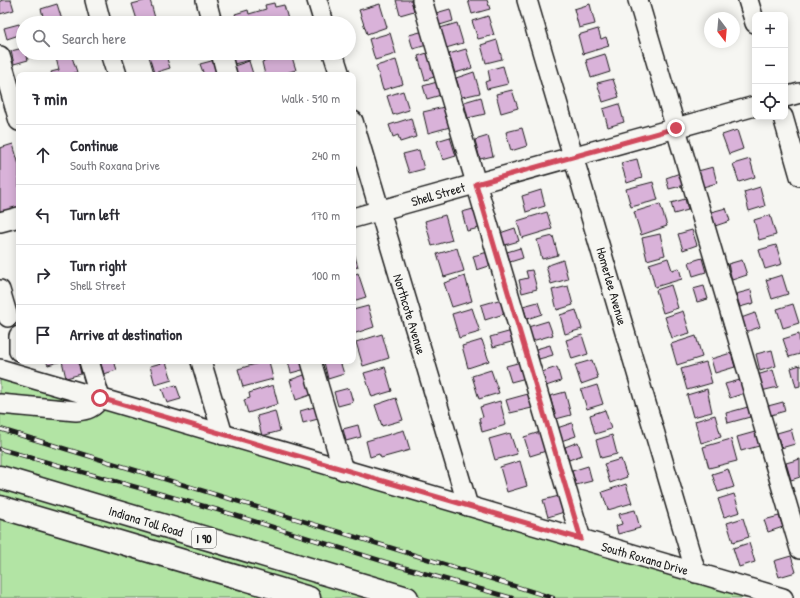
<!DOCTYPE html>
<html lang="en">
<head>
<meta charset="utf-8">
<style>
	body { margin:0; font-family:"Patrick Hand",sans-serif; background:#f7f7f7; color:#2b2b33 }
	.controls { position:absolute; right:12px; top:12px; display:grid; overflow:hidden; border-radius:8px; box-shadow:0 2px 10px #0003 }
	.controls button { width:36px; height:36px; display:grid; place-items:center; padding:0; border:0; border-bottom:1px solid #e1e1e2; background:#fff; color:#2b2b33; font:20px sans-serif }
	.compass { position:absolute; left:704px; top:12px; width:36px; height:36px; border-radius:50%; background:#fff; box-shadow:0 2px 10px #0003; rotate:164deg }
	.stop { position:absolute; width:12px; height:12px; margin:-9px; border:3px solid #d1495b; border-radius:50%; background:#fff }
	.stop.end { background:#d1495b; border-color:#fff; box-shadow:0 1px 4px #0008 }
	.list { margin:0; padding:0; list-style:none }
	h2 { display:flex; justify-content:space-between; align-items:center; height:52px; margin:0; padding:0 16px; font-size:17px }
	h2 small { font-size:13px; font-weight:400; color:#7c7c81 }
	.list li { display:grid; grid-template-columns:26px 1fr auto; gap:12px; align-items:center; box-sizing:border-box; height:60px; padding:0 16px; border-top:1px solid #e1e1e2 }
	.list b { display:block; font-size:15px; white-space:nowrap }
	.list p { margin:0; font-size:13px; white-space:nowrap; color:#7c7c81 }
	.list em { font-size:13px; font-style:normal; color:#7c7c81 }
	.icon { flex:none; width:22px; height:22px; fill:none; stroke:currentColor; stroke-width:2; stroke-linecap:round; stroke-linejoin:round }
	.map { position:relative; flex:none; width:800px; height:598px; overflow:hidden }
	.search { position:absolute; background:#fff; box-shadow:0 2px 10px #0003; left:16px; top:16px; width:340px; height:44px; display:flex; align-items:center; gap:10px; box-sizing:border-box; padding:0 14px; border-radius:22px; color:#7c7c81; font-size:15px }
	.panel { position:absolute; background:#fff; box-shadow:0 2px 10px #0003; left:16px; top:72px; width:340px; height:292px; border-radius:8px }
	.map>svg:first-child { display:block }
</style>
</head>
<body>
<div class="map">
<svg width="800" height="598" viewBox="0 0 800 598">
	<rect width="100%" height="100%" fill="#f6f6f2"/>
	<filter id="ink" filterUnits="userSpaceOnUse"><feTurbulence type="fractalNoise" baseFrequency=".025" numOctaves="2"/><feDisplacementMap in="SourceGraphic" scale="8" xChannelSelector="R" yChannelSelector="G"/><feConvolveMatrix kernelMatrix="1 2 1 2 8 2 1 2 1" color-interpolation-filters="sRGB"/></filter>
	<g filter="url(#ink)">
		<polygon fill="#b2e4a4" stroke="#678060" points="0,369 783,598 0,598"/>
		<g fill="#d9b2d9" stroke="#1c1c1c">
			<polygon points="3,0 11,0 14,10 0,14 0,1"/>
			<polygon points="147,0 150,0 155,18 138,23 132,4"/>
			<polygon points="396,0 411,0 414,11 400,15"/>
			<polygon points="468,0 487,0 490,9 472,14"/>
			<polygon points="274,3 275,7 284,5 289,23 225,23 237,20 235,14 248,10 249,14 266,9 265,5"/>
			<polygon points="57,4 63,23 45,23 41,9"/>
			<polygon points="380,4 387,27 367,34 359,10"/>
			<polygon points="590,4 595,24 579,28 574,9"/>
			<polygon points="450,9 453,21 440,25 436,13"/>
			<polygon points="202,15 204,23 183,23 182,21"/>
			<polygon points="488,16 494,35 478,39 472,21"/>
			<polygon points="457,23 463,43 446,48 440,28"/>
			<polygon points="19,24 22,34 7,39 4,28"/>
			<polygon points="598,29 601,39 606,37 609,46 583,54 578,35"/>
			<polygon points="424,31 427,45 413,49 409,35"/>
			<polygon points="390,33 396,54 375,60 369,39"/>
			<polygon points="497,40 502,59 486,63 481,45"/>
			<polygon points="23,48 23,53 26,53 28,60 14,64 11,51"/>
			<polygon points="466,49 472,68 455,73 449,54"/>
			<polygon points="430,52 437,76 425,80 418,56"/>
			<polygon points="148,53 165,53 170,68 154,73"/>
			<polygon points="231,53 248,53 250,60 234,64"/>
			<polygon points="257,53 274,53 258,58"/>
			<polygon points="71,54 77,72 69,75 52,75 51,72 59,70 56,58"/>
			<polygon points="291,54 296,70 279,75 265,75 262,62"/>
			<polygon points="605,54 610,72 591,78 586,60"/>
			<polygon points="215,60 219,75 204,75 200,64"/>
			<polygon points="396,60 403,84 383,90 376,66"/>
			<polygon points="249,61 253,74 237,75 234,66"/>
			<polygon points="503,66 508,84 487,89 485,82 490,80 488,70"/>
			<polygon points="474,72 480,93 462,97 456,78"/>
			<polygon points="613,79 619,97 603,102 597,83"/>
			<polygon points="437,82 441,95 427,99 423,86"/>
			<polygon points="512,90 518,108 501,113 496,94"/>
			<polygon points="403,91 409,110 393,115 387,96"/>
			<polygon points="481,97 485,114 468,118 464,102"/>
			<polygon points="619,104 624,122 608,127 603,109"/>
			<polygon points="444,107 450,127 428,133 423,112"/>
			<polygon points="411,118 416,137 400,142 398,135 393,137 389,125"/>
			<polygon points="522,128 527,146 511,151 506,132"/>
			<polygon points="737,130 743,149 729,154 722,135"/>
			<polygon points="488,136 493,156 480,159 475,140"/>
			<polygon points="450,137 456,156 443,160 437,141"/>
			<polygon points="13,144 19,165 19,208 0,214 0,148"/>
			<polygon points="419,150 424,169 409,173 403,154"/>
			<polygon points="637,159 642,178 627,183 621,163"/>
			<polygon points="750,159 755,177 739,182 733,164"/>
			<polygon points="713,167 717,183 703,187 698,171"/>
			<polygon points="680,173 684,188 681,188 681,186 669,189 666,178"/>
			<polygon points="653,182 658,200 631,207 626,189"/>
			<polygon points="760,187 765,206 749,211 744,192"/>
			<polygon points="541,190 545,206 526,212 522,196"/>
			<polygon points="685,199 688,210 674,214 671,203"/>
			<polygon points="660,204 667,226 641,235 634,212"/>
			<polygon points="477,208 483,227 467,231 462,212"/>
			<polygon points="726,208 730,221 715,226 711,212"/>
			<polygon points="547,212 552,229 522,238 517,221"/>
			<polygon points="445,215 452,240 432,246 425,221"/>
			<polygon points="770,215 776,235 759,240 754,220"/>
			<polygon points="515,228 519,241 505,245 500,233"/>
			<polygon points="692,230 697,245 683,250 678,234"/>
			<polygon points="660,234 665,255 647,260 642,238"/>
			<polygon points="553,236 558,255 542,259 537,240"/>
			<polygon points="776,245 782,264 765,269 759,250"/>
			<polygon points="457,248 464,271 444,277 437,254"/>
			<polygon points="520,248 523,258 510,262 507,252"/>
			<polygon points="353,249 358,267 353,268"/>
			<polygon points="488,252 492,265 477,270 473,256"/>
			<polygon points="668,258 672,270 679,268 682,279 655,287 649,264"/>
			<polygon points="702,258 706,272 693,276 689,262"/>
			<polygon points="563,260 568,279 551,284 546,266"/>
			<polygon points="742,260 747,275 732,280 728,264"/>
			<polygon points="532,270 537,289 522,293 519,280 528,278 526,271"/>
			<polygon points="358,273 366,297 353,301 353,275"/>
			<polygon points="782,275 788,294 772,299 766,280"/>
			<polygon points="465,276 472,301 452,307 444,283"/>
			<polygon points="671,285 678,308 663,313 656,290"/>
			<polygon points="568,286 573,305 557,310 552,290"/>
			<polygon points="704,286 708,299 697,302 693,289"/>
			<polygon points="751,290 754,303 740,307 736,294"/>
			<polygon points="502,299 507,313 485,320 481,305"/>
			<polygon points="538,302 542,314 527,319 523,306"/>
			<polygon points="793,304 799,323 783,328 777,309"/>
			<polygon points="368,306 374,327 353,334 353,310"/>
			<polygon points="472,308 480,332 459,338 452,314"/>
			<polygon points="576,310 582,329 565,334 560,315"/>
			<polygon points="683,311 690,333 672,338 665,317"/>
			<polygon points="755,313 760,327 745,332 741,318"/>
			<polygon points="548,321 553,335 532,341 528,327"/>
			<polygon points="512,331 515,341 493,347 490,337"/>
			<polygon points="382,334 389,358 363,366 356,342"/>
			<polygon points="799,334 800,354 789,357 783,339"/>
			<polygon points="582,335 588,354 572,359 566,340"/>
			<polygon points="696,336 702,357 677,365 671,344"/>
			<polygon points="482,340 489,361 468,368 462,346"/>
			<polygon points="550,345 553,355 539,359 536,349"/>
			<polygon points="772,350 776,366 760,371 756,354"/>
			<polygon points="731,353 735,367 715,373 711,359"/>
			<polygon points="592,360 598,378 581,384 575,365"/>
			<polygon points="46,361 78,361 81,374 66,378 62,361 48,365"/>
			<polygon points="100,361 114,361 117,370 104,374"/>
			<polygon points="266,361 269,361 273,379 243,387 238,369"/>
			<polygon points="288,361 303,361 306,369 291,373"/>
			<polygon points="328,361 340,361 344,374 328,379 324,362"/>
			<polygon points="166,362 172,380 155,385 150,366"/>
			<polygon points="521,362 526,378 511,382 506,366"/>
			<polygon points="706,362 712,383 687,390 681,369"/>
			<polygon points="800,365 800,386 796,387 791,368"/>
			<polygon points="385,367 392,391 372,397 364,373"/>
			<polygon points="557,367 561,381 546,386 542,372"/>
			<polygon points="491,370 499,393 479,399 472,376"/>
			<polygon points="773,370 778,387 761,391 757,375"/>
			<polygon points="307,374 313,394 296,400 290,380"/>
			<polygon points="740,380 745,393 730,398 725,384"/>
			<polygon points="176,385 181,399 167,403 162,389"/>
			<polygon points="273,385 278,404 248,413 244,400 250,398 249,393"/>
			<polygon points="597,385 603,404 587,409 581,390"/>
			<polygon points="349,388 353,402 338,406 334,392"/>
			<polygon points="707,389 712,412 693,417 687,395"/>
			<polygon points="565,392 571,415 556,419 550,396"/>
			<polygon points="528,394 532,408 510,413 506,400"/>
			<polygon points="396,398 403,420 382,426 375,405"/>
			<polygon points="500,401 506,425 482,432 479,418 483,417 480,407"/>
			<polygon points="783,402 785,411 771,415 768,406"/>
			<polygon points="314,407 318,419 303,423 300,411"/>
			<polygon points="748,407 750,417 728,423 726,413"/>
			<polygon points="605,410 611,429 595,434 590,415"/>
			<polygon points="275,411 280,431 262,436 257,416"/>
			<polygon points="715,415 721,437 701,443 695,421"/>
			<polygon points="572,423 576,436 561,441 557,428"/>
			<polygon points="358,425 361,437 346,441 343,429"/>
			<polygon points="791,429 795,444 781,448 777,433"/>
			<polygon points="404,430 410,450 381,458 379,454 370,457 366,441"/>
			<polygon points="540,432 546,451 530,456 524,437"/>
			<polygon points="755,432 759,446 741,451 737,437"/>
			<polygon points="510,433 517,454 495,460 489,439"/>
			<polygon points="612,435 617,454 601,458 596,440"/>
			<polygon points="731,439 737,461 709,468 703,447"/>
			<polygon points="578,442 582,455 569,460 565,447"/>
			<polygon points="621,459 627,477 610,483 604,464"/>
			<polygon points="800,459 800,477 791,480 786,463"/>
			<polygon points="520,461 527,486 507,492 500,467"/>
			<polygon points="588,466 592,481 576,485 572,471"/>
			<polygon points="728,469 734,487 718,492 712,474"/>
			<polygon points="626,484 632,503 608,510 602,492"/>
			<polygon points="734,494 740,512 724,517 718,499"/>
			<polygon points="559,496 564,512 548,517 543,500"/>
			<polygon points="635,510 640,528 618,534 616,526 622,524 619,514"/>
			<polygon points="779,516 783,527 768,532 764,520"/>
			<polygon points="743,518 749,537 733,542 727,523"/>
			<polygon points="749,543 755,562 739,567 733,548"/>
			<polygon points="791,556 796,572 779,577 774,561"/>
		</g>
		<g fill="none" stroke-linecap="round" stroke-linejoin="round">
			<defs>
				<g id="minor">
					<polyline points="95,0 101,23"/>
					<polyline points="206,0 212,23"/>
					<polyline points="317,0 324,23"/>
					<polyline points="422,0 581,539"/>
					<polyline points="527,0 696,573"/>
					<polyline points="638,0 800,549"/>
					<polyline points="748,0 755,23"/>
					<polyline points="110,53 117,75"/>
					<polyline points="221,53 227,75"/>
					<polyline points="333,53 340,75"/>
					<polyline points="0,56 19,121"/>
					<polyline points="785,97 800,93"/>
					<polyline points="783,117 800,176"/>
					<polyline points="353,121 468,506"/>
					<polyline points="353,218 755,106"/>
					<polyline points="0,222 19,217"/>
					<polyline points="0,290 8,317"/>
					<polyline points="19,336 19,351"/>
					<polyline points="201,361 223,435"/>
					<polyline points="311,361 343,470"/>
					<polyline points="0,369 783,598"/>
					<path d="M0 404 76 411C87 410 94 408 100 398L89 361"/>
				</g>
				<g id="highway">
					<polyline points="0,477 407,598"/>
					<polyline points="0,507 309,598"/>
				</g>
			</defs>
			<use href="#minor" stroke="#1c1c1c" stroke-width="22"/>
			<use href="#highway" stroke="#1c1c1c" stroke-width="25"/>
			<use href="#minor" stroke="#f6f6f2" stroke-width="19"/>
			<use href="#highway" stroke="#f6f6f2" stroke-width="22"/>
			<defs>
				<g id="rail">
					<polyline points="0,429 395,549 553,598"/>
					<polyline points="0,449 218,510 395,565 512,598"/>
				</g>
			</defs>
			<use href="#rail" stroke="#1c1c1c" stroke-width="4.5"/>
			<use href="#rail" stroke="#f6f6f2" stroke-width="3" stroke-dasharray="9" stroke-linecap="butt"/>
		</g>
	</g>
	<g fill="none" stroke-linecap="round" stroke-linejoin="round" filter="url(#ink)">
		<polyline stroke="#d1495b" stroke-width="5" points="100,398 581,539 476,184 676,128"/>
	</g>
	<g text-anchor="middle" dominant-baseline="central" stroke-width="3" stroke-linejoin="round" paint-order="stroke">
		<rect fill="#f6f6f2" stroke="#5d5d5c" stroke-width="1" x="192" y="528" width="24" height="20" rx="3"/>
		<g font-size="12" font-weight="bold" fill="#1c1c1c">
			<text x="204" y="538">I 90</text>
		</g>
		<g font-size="13" fill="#1c1c1c" stroke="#f6f6f2">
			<text transform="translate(438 194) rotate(-16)">Shell Street</text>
			<text transform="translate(612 286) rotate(74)">Homerlee Avenue</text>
			<text transform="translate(410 314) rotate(73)">Northcote Avenue</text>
			<text transform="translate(146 521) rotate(17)">Indiana Toll Road</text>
			<text transform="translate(645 558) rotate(16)">South Roxana Drive</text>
		</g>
	</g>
</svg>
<div class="controls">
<button>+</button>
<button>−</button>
<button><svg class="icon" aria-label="locate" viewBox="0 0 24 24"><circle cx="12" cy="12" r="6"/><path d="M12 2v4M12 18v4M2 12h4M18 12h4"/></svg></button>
</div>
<svg class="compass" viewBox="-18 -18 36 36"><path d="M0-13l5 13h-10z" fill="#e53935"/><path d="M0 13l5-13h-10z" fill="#7c7c81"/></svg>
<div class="stop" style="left:100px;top:398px"></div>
<div class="stop end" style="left:676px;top:128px"></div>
<div class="search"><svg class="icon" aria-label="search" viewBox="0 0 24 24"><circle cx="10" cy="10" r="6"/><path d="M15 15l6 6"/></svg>Search here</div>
<section class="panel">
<h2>7 min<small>Walk · 510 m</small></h2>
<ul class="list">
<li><svg class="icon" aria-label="ahead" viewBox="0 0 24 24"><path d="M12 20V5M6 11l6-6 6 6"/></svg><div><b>Continue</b><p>South Roxana Drive</p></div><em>240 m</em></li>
<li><svg class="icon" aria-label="left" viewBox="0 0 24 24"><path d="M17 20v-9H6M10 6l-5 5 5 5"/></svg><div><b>Turn left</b></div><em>170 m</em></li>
<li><svg class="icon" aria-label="right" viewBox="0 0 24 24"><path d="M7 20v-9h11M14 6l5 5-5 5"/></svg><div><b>Turn right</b><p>Shell Street</p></div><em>100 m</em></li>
<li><svg class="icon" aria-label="arrive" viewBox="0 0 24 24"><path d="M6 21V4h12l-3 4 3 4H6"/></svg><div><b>Arrive at destination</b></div></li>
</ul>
</section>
</div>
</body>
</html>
